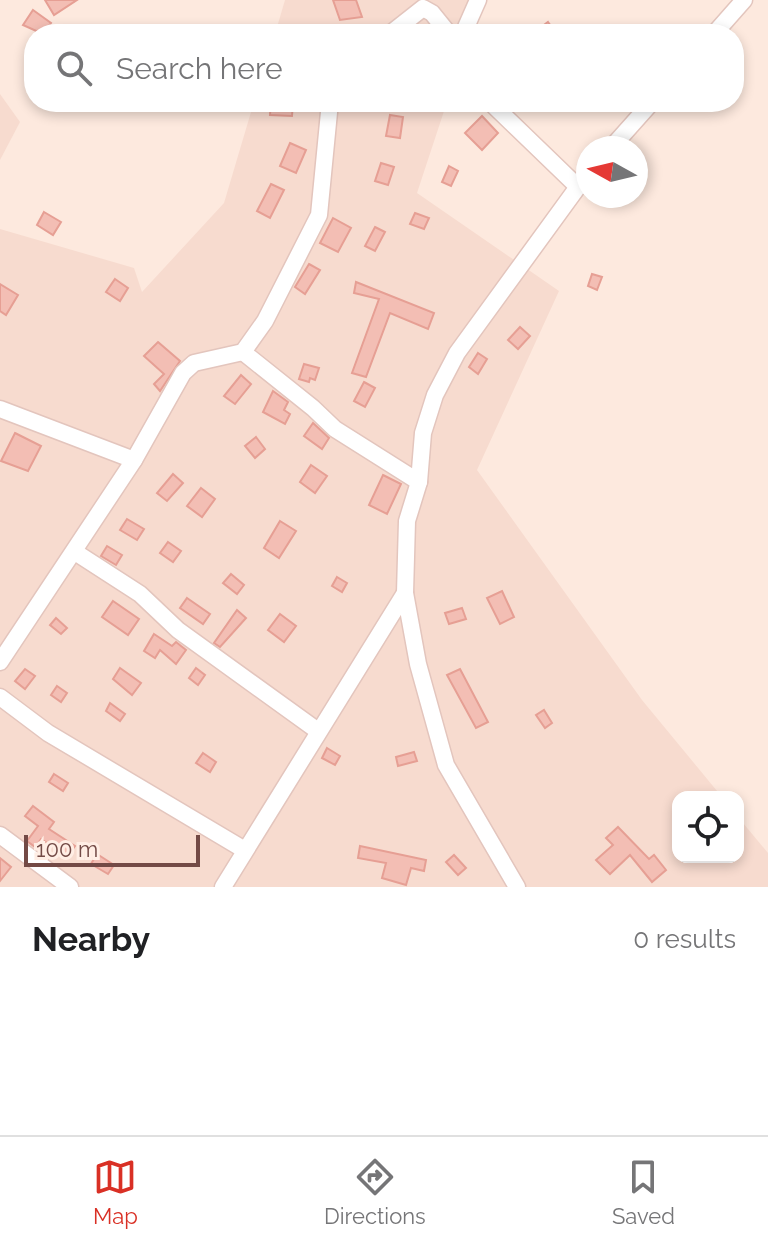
<!DOCTYPE html>
<html lang="en">
<head>
<meta charset="utf-8">
<style>
	body { margin:0; font-family:Raleway,sans-serif; background:#f6f6f6; color:#202124 }
	.controls { position:absolute; right:24px; bottom:24px; display:grid; overflow:hidden; border-radius:16px; box-shadow:0 4px 12px #0003 }
	.controls button { width:72px; height:72px; display:grid; place-items:center; padding:0; border:0; border-bottom:2px solid #e0e0e0; background:#fff; color:#202124; font:40px sans-serif }
	.compass { position:absolute; left:576px; top:136px; width:72px; height:72px; border-radius:50%; background:#fff; box-shadow:0 4px 12px #0003; rotate:278deg }
	.scale { position:absolute; left:24px; bottom:20px; width:176px; box-sizing:border-box; padding-left:8px; border:4px solid #734a46; border-top:0; font-size:22px; line-height:28px; white-space:nowrap; color:#734a46; -webkit-text-stroke:6px #ffeee5; paint-order:stroke }
	.list { margin:0; padding:0; list-style:none }
	h2 { display:flex; justify-content:space-between; align-items:center; height:104px; margin:0; padding:0 32px; font-size:34px }
	h2 small { font-size:26px; font-weight:400; color:#757577 }
	.icon { flex:none; width:44px; height:44px; fill:none; stroke:currentColor; stroke-width:2; stroke-linecap:round; stroke-linejoin:round }
	.map { position:relative; flex:none; width:768px; height:887px; overflow:hidden }
	.search { position:absolute; background:#fff; box-shadow:0 4px 12px #0003; left:24px; right:24px; top:24px; height:88px; display:flex; align-items:center; gap:20px; box-sizing:border-box; padding:0 28px; border-radius:32px; color:#757577; font-size:30px }
	.sheet { height:248px; background:#fff }
	nav { display:flex; justify-content:space-around; align-items:center; box-sizing:border-box; height:112px; border-top:2px solid #e0e0e0; background:#fff; font-size:22px; color:#757577 }
	nav a { display:grid; justify-items:center; gap:4px }
	nav .on { color:#d93025 }
	.map>svg:first-child { display:block }
</style>
</head>
<body>
<div class="map">
<svg width="768" height="887" viewBox="0 0 768 887">
	<rect width="100%" height="100%" fill="#fde9de"/>
	<g fill="#f7dbcf">
		<polygon points="285,0 482,0 470,34 275,34"/>
		<polygon points="0,94 20,122 0,160"/>
		<polygon points="254,102 447,102 417,193 559,291 477,470 642,700 722,797 678,797 678,857 738,857 738,817 768,853 768,887 0,887 0,229 134,268 142,292 224,203"/>
	</g>
	<g fill="#f3beb4" stroke="#e69f94" stroke-width="2">
		<polygon points="45,0 77,0 54,15"/>
		<polygon points="333,0 356,0 362,17 340,20"/>
		<polygon points="33,10 51,23 43,34 23,25"/>
		<polygon points="548,22 557,34 532,34"/>
		<polygon points="271,102 293,102 292,116 270,115"/>
		<polygon points="390,115 403,117 400,138 386,136"/>
		<polygon points="482,116 498,133 482,150 465,133"/>
		<polygon points="290,143 306,150 296,173 280,166"/>
		<polygon points="381,163 394,167 388,185 375,181"/>
		<polygon points="449,166 458,171 451,186 442,182"/>
		<polygon points="271,184 284,190 270,218 257,211"/>
		<polygon points="44,212 61,222 53,235 37,225"/>
		<polygon points="415,213 429,218 424,229 410,224"/>
		<polygon points="333,218 351,228 338,252 320,243"/>
		<polygon points="375,227 385,232 375,251 365,246"/>
		<polygon points="309,264 320,270 305,294 295,287"/>
		<polygon points="592,274 602,277 597,290 588,286"/>
		<polygon points="115,279 128,288 120,301 106,292"/>
		<polygon points="356,282 434,313 428,329 390,313 366,377 352,373 379,299 354,293"/>
		<polygon points="0,284 18,295 6,315 0,311"/>
		<polygon points="520,327 530,336 518,349 508,340"/>
		<polygon points="158,342 180,361 160,391 154,384 164,374 144,356"/>
		<polygon points="478,353 487,359 478,374 469,367"/>
		<polygon points="304,364 319,368 315,380 310,378 309,382 299,379"/>
		<polygon points="241,375 251,384 235,404 224,396"/>
		<polygon points="364,382 375,388 365,407 354,401"/>
		<polygon points="273,391 288,402 284,410 290,414 285,424 263,412"/>
		<polygon points="313,423 329,438 322,449 304,436"/>
		<polygon points="15,433 41,446 28,471 1,461"/>
		<polygon points="256,437 265,449 255,458 245,446"/>
		<polygon points="311,465 327,476 315,493 300,482"/>
		<polygon points="173,474 183,483 167,501 157,493"/>
		<polygon points="383,475 401,484 387,514 369,505"/>
		<polygon points="201,488 215,499 202,517 187,506"/>
		<polygon points="127,519 144,529 137,540 120,530"/>
		<polygon points="280,521 296,531 279,558 264,548"/>
		<polygon points="168,542 181,551 173,562 160,553"/>
		<polygon points="107,546 122,555 116,565 101,556"/>
		<polygon points="231,574 244,585 237,594 223,583"/>
		<polygon points="337,577 347,583 342,592 332,586"/>
		<polygon points="502,591 514,617 500,624 487,598"/>
		<polygon points="187,598 210,614 203,624 180,608"/>
		<polygon points="113,601 139,619 128,635 102,617"/>
		<polygon points="462,608 466,619 449,624 445,613"/>
		<polygon points="237,610 246,618 220,647 214,643"/>
		<polygon points="280,614 296,626 284,642 268,630"/>
		<polygon points="56,618 67,628 61,634 50,625"/>
		<polygon points="154,634 172,646 176,642 186,650 176,664 160,650 155,658 144,651"/>
		<polygon points="120,668 141,683 132,695 113,679"/>
		<polygon points="196,668 205,675 198,685 189,678"/>
		<polygon points="25,669 35,676 25,689 15,681"/>
		<polygon points="460,669 488,722 476,728 447,675"/>
		<polygon points="57,686 67,693 61,702 51,695"/>
		<polygon points="110,703 125,714 120,721 106,711"/>
		<polygon points="544,710 552,723 545,728 536,715"/>
		<polygon points="327,748 340,756 335,765 322,758"/>
		<polygon points="414,752 417,761 398,766 396,757"/>
		<polygon points="203,753 216,762 210,772 196,763"/>
		<polygon points="54,774 68,783 63,791 49,782"/>
		<polygon points="33,806 54,822 49,829 75,846 68,856 41,839 35,847 27,841 38,826 25,816"/>
		<polygon points="618,827 649,859 654,855 666,870 652,882 630,855 610,874 596,860 613,845 606,838"/>
		<polygon points="360,846 426,860 424,871 411,868 406,885 382,878 386,863 358,858"/>
		<polygon points="97,854 114,865 108,874 91,864"/>
		<polygon points="454,855 466,868 458,875 446,862"/>
		<polygon points="0,858 11,867 0,881"/>
	</g>
	<g fill="none" stroke-linecap="round" stroke-linejoin="round">
		<defs>
			<g id="minor">
				<polyline points="390,34 423,8 432,13 449,34"/>
				<polyline points="463,34 478,0"/>
				<polyline points="714,34 744,0"/>
				<polyline points="490,102 577,186"/>
				<polyline points="611,148 652,102"/>
				<polyline points="243,352 313,408 335,429 419,482"/>
				<polyline points="0,409 134,460"/>
				<polyline points="75,552 140,594 178,630 318,731"/>
				<polyline points="0,662 134,460 183,373 194,363 243,352 265,321 319,215 330,102"/>
				<polyline points="0,697 48,733 243,849"/>
				<polyline points="0,835 70,887"/>
				<polyline points="223,887 405,593"/>
				<polyline points="517,887 446,765 418,664 405,593 407,521 419,482 423,433 435,395 457,353 588,173"/>
			</g>
		</defs>
		<use href="#minor" stroke="#e3c5bd" stroke-width="19"/>
		<use href="#minor" stroke="#fff" stroke-width="16"/>
	</g>
</svg>
<div class="controls">
<button><svg class="icon" aria-label="locate" viewBox="0 0 24 24"><circle cx="12" cy="12" r="6"/><path d="M12 2v4M12 18v4M2 12h4M18 12h4"/></svg></button>
</div>
<svg class="compass" viewBox="-18 -18 36 36"><path d="M0-13l5 13h-10z" fill="#e53935"/><path d="M0 13l5-13h-10z" fill="#757577"/></svg>
<div class="scale">100 m</div>
<div class="search"><svg class="icon" aria-label="search" viewBox="0 0 24 24"><circle cx="10" cy="10" r="6"/><path d="M15 15l6 6"/></svg>Search here</div>
</div>
<section class="sheet">
<h2>Nearby<small>0 results</small></h2>
<ul class="list">
</ul>
</section>
<nav>
<a class="on"><svg class="icon" aria-label="map" viewBox="0 0 24 24"><path d="M3 6l6-2 6 2 6-2v14l-6 2-6-2-6 2zM9 4v14M15 6v14"/></svg>Map</a>
<a><svg class="icon" aria-label="directions" viewBox="0 0 24 24"><path d="M12 3l9 9-9 9-9-9zM9 14v-3h6M13 9l2 2-2 2"/></svg>Directions</a>
<a><svg class="icon" aria-label="saved" viewBox="0 0 24 24"><path d="M7 4h10v16l-5-4-5 4z"/></svg>Saved</a>
</nav>
</body>
</html>
